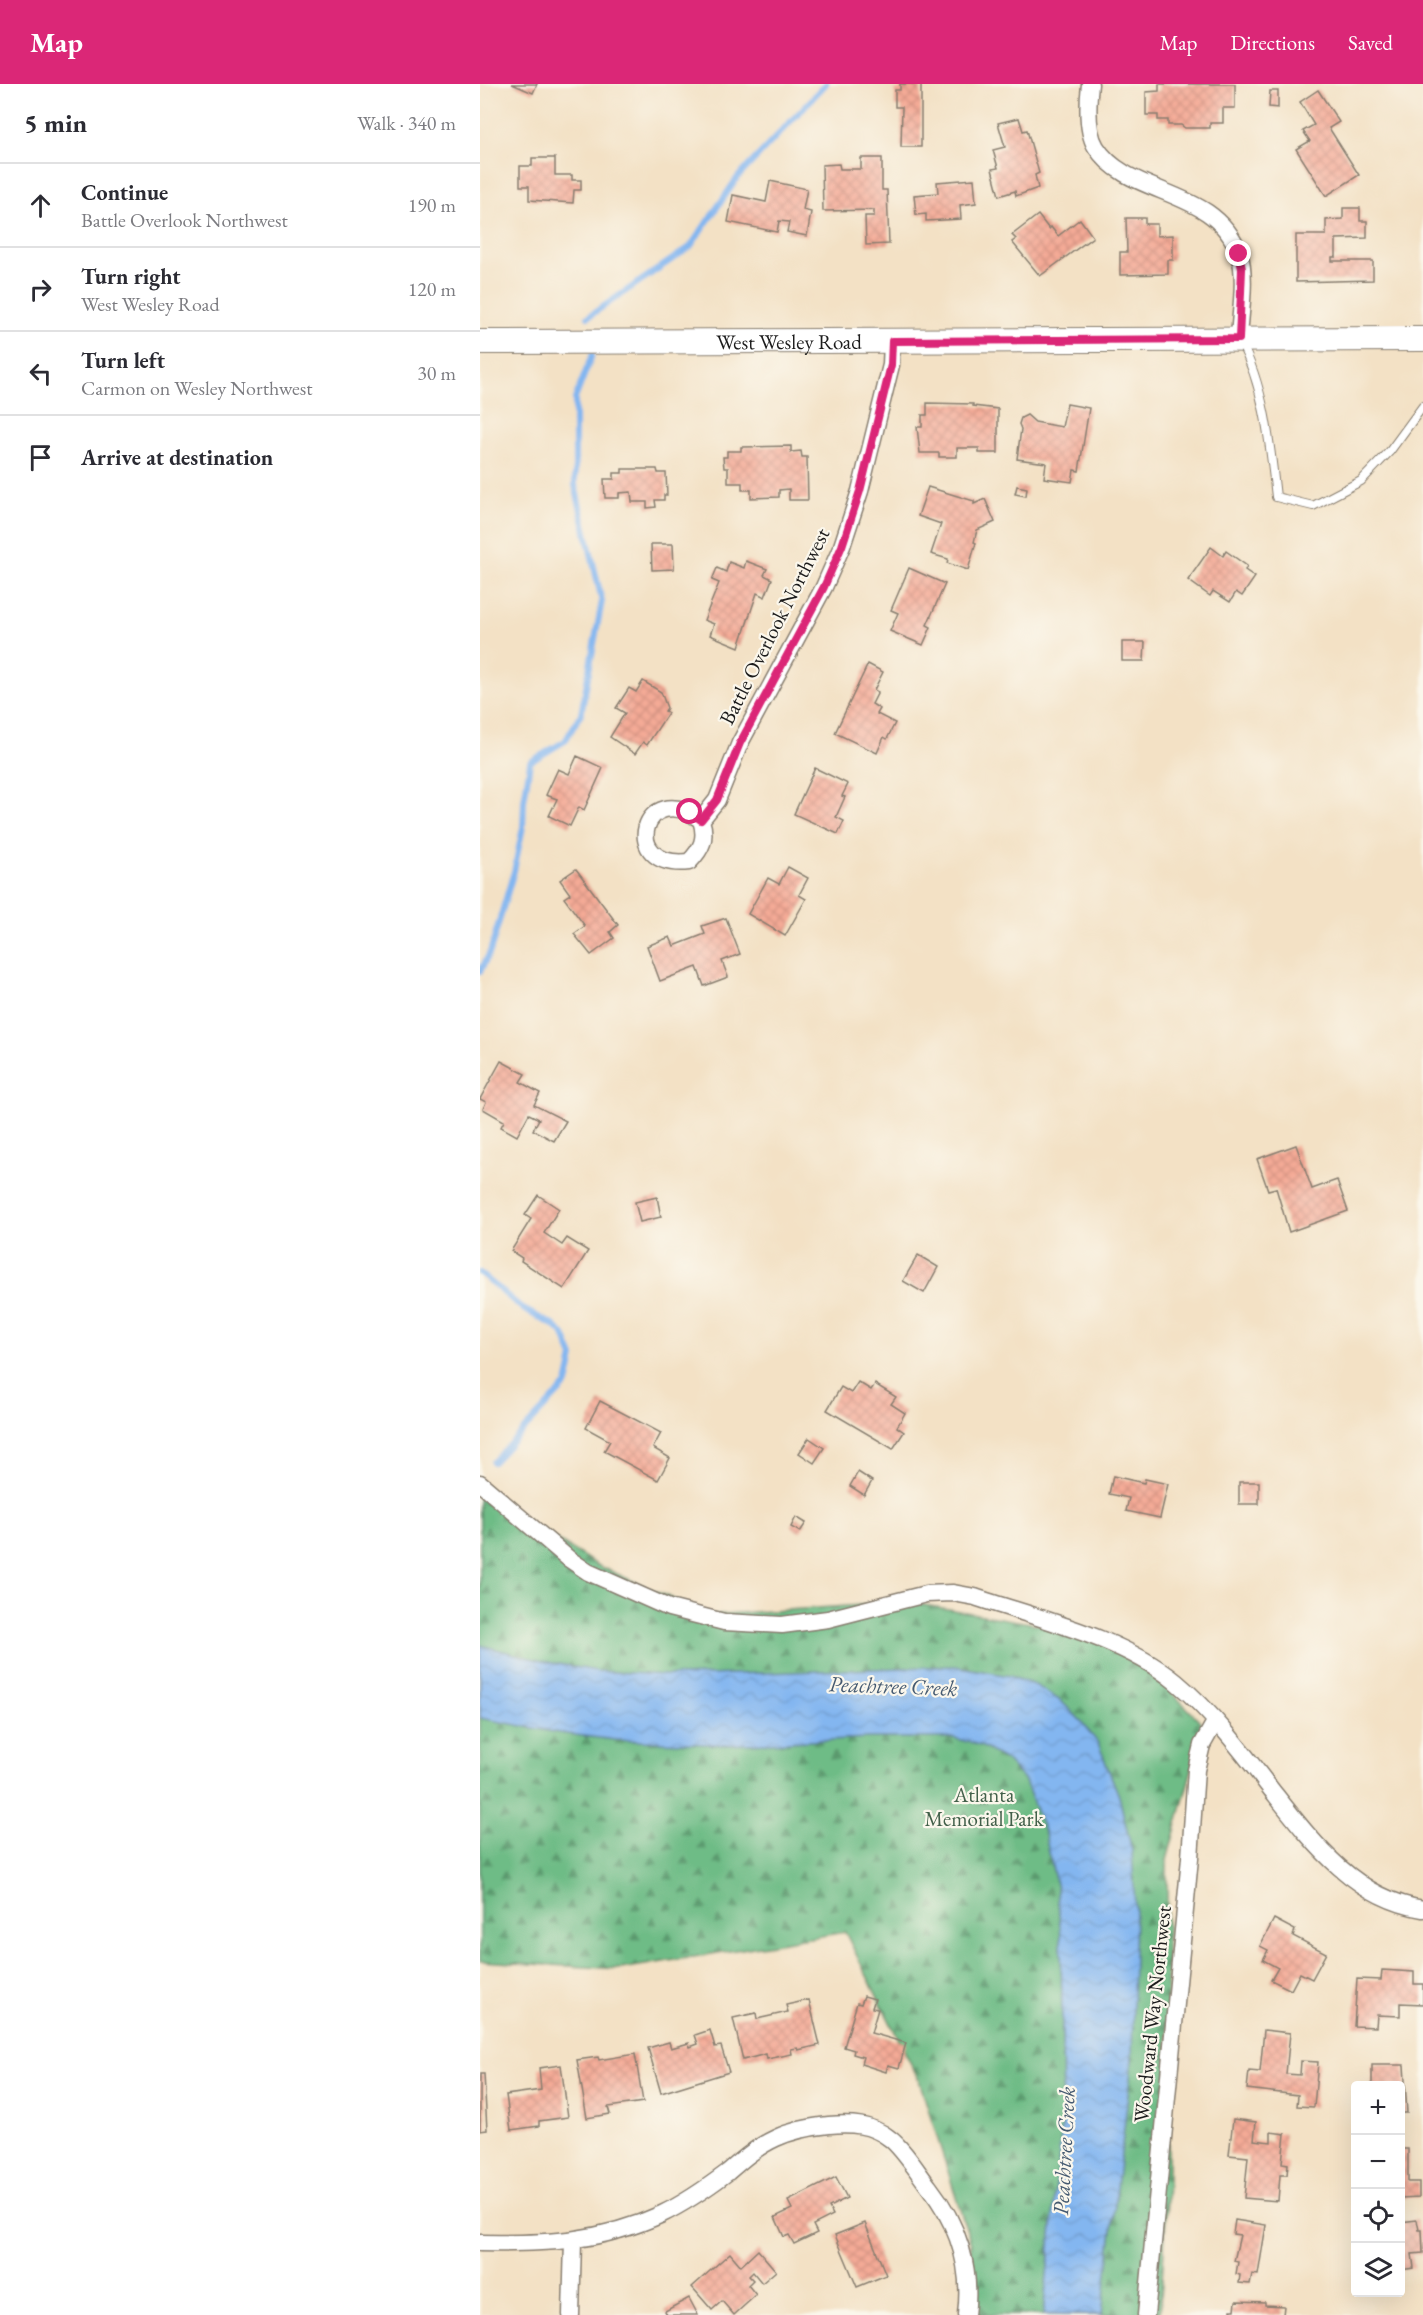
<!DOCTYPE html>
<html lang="en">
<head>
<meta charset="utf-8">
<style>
	body { margin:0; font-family:"EB Garamond",serif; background:#f7f7f7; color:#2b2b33 }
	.controls { position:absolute; right:18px; bottom:18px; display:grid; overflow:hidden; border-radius:6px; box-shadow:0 6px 24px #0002 }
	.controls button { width:54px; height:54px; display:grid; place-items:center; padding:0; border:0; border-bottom:2px solid #e1e1e2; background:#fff; color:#2b2b33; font:30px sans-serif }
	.stop { position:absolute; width:18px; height:18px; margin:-14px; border:4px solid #db2777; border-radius:50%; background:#fff }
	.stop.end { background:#db2777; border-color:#fff; box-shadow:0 2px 6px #0008 }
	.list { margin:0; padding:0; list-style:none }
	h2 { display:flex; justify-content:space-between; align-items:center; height:78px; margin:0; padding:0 24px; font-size:26px }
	h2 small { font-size:20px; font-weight:400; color:#7c7c81 }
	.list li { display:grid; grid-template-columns:39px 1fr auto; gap:18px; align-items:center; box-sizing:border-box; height:84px; padding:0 24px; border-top:2px solid #e1e1e2 }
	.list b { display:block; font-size:22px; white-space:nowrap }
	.list p { margin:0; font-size:20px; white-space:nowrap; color:#7c7c81 }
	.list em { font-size:20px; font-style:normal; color:#7c7c81 }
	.icon { flex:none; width:33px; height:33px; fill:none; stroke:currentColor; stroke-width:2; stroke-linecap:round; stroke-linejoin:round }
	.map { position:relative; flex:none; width:943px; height:2231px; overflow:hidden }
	header { display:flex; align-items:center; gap:36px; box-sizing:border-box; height:84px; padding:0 30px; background:#db2777; color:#fff }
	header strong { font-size:28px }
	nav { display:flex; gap:33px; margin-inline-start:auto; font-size:21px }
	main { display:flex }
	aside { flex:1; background:#fff }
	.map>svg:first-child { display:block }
</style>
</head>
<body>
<header>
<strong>Map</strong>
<nav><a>Map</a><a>Directions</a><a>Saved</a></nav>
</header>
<main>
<aside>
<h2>5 min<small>Walk · 340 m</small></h2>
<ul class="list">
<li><svg class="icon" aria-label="ahead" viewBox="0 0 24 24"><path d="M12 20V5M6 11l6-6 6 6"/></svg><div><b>Continue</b><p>Battle Overlook Northwest</p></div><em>190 m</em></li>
<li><svg class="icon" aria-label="right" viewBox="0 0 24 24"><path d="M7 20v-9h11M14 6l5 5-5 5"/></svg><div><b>Turn right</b><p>West Wesley Road</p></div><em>120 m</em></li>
<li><svg class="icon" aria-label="left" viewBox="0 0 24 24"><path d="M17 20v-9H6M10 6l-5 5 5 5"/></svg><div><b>Turn left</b><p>Carmon on Wesley Northwest</p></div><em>30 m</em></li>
<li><svg class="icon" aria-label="arrive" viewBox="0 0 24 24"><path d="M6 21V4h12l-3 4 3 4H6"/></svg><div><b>Arrive at destination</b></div></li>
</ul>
</aside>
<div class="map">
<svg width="943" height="2231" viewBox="0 0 943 2231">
	<defs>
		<pattern id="forest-firs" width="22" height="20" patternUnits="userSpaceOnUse" patternTransform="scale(1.5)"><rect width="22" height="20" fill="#6ebc86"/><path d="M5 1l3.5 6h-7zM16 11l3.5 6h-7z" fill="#5a986d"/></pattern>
		<pattern id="water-waves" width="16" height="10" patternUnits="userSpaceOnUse" patternTransform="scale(1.5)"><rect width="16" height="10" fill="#83b6f0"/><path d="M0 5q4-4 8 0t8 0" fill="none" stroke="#719ccd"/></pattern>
		<pattern id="building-cross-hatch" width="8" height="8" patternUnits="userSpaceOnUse" patternTransform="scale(1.5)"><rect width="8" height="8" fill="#f4aa96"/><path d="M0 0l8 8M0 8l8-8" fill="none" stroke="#d19281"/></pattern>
	</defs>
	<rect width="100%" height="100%" fill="#fbf7ec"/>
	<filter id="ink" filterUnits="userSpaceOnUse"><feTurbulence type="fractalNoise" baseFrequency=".0167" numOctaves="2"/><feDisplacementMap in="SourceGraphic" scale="12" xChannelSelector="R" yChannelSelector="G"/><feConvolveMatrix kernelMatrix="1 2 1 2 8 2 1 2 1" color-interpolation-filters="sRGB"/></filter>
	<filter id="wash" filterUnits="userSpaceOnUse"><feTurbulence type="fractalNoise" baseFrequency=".008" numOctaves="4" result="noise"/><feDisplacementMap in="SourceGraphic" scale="24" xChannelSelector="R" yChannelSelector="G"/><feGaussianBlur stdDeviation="1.35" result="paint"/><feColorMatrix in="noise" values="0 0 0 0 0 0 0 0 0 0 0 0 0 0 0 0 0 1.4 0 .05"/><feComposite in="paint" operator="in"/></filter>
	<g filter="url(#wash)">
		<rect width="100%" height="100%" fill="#f3e1c5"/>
		<polygon fill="url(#forest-firs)" stroke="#456c51" stroke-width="1.5" points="0,1408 117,1481 229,1531 427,1518 637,1554 724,1641 687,1776 688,2098 680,2231 485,2231 491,2160 439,1996 365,1848 141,1885 0,1877"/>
		<polygon fill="url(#water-waves)" stroke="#506986" stroke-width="1.5" points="0,1561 62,1577 117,1587 202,1592 475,1582 530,1592 557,1602 581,1617 601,1637 618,1659 639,1712 652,1767 655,1823 652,1977 622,2231 563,2231 583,2032 581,1854 577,1805 565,1750 545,1697 526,1676 501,1662 474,1654 389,1654 248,1661 135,1656 79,1649 0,1634"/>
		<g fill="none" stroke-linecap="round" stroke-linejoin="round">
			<g stroke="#83b6f0" stroke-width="6">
				<polyline points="108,233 210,163 258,93 346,0"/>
				<polyline points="0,888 10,868 34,787 43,743 44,717 50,678 85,657 101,630 122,517 95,401 95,315 112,271"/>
				<polyline points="0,1189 43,1225 75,1242 84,1251 93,1273 87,1300 13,1378"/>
			</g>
		</g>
		<g id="blocks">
			<g fill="url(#building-cross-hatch)">
				<polygon points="32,0 57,0 53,9"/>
				<polygon points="420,0 441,0 441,63 421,63 422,23 415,23 415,6 420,6"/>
				<polygon points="679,0 755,0 755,24 743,24 743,39 730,39 730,44 705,44 701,41 688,41 688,36 678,36 678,31 666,31 666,8 679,7"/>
				<polygon points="838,6 859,38 849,44 879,91 846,112 816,65 830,57 823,47 834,41 820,18"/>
				<polygon points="790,7 798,7 798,24 789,23"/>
				<polygon points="539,34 543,47 547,46 559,89 555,91 558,104 536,112 535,107 519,112 512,85 518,84 513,66 525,63 518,39"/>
				<polygon points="52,74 75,74 75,91 92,91 92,96 101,96 101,106 94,106 93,119 49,116 49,102 40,102 40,82 52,82"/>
				<polygon points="381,74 402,74 402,106 407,106 409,160 386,161 385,132 394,132 394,126 343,127 342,81 359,80 360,85 381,85"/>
				<polygon points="494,95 496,119 480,121 481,135 446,137 446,130 436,131 434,111 458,109 457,98"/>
				<polygon points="290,97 327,105 323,126 331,128 327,152 307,148 309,138 299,137 297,148 248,138 253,111 286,118"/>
				<polygon points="863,124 880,124 880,137 887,137 887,154 856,155 856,173 852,173 852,177 893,177 893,196 816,198 816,151 846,151 846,136 863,135"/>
				<polygon points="558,131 569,145 571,143 578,152 600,135 613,153 560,192 532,158 536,155 532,151"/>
				<polygon points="646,134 665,134 665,140 677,140 677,152 693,151 693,176 688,176 688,190 640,191 640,168 647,168"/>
				<polygon points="447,319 493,320 493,322 518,325 518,369 499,369 499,364 477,364 477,373 459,373 459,369 440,369 437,343 442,343 442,331 447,331"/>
				<polygon points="587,320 609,324 599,387 594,386 592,398 564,394 566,379 537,375 541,345 539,340 541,334 547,331 555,338 582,343"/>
				<polygon points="311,362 311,368 321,367 322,373 327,373 328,416 309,416 309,405 299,406 299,413 271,414 271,406 262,406 262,399 248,399 248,384 244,384 243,373 247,373 247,367 261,367 261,363"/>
				<polygon points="142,385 177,385 178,389 186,389 187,411 184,411 184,416 175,416 176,423 167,424 167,418 152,418 151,408 139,409 139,414 125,414 124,395 134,395 134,389 142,389"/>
				<polygon points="537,402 547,404 546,412 535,410"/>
				<polygon points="448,403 494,417 494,420 505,415 515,438 497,446 494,458 496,459 488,486 467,479 468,475 451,470 461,440 438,432"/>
				<polygon points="171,460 193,460 194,485 172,486"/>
				<polygon points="731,463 743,472 746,467 767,482 765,486 775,493 762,512 756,508 750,518 733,507 730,512 708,496"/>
				<polygon points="266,477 287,485 284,491 292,495 285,513 277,509 259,563 230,551 234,540 224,536 239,499 232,496 237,484 246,488 249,478 264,484"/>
				<polygon points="429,484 465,500 447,541 451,543 443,561 410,547 418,529 411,526"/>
				<polygon points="642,558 665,558 664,577 642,577"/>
				<polygon points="388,580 403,588 394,606 398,608 392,620 400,625 397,630 415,639 407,655 404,653 397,669 355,649"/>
				<polygon points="163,597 181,608 187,624 185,627 188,629 167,661 163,658 155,670 130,653 145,629 136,624 149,604 156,608"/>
				<polygon points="97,672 123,684 104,726 99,723 90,742 69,732 77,715 66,711 78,685 89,690"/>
				<polygon points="335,684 368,700 362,712 365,713 356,733 364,737 358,750 314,730"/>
				<polygon points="308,783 328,794 319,811 326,815 305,852 268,830 288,794 299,800"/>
				<polygon points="96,785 138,841 130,848 134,854 111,871 94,850 105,842 84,814 90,810 80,796"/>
				<polygon points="246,834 260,870 242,877 248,893 224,902 217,883 180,897 167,862 190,853 194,862 225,850 222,842"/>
				<polygon points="21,977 45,990 40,998 60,1009 54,1021 86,1037 74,1057 53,1046 59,1035 49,1030 37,1052 21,1043 24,1037 3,1025 6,1018 0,1015"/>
				<polygon points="816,1061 832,1105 857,1096 868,1127 809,1148 796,1104 788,1106 777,1075"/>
				<polygon points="58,1111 79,1125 64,1149 82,1161 87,1154 108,1167 84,1205 41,1177 42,1174 31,1167 51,1135 45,1131"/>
				<polygon points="177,1113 181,1133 160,1138 155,1118"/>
				<polygon points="438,1171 458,1183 444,1209 423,1197"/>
				<polygon points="378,1298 391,1306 395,1300 416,1313 411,1320 425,1329 417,1343 424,1348 413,1365 347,1326 361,1303 371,1309"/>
				<polygon points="120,1317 181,1349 173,1364 190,1374 178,1396 124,1367 130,1357 106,1344"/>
				<polygon points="329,1354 344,1364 334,1379 319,1369"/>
				<polygon points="378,1388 392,1397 384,1411 370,1402"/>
				<polygon points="633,1392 664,1399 665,1395 688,1400 680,1434 646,1427 649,1414 629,1410"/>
				<rect x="759" y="1398" width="20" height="22"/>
				<polygon points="316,1433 326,1439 320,1448 311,1443"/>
				<polygon points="794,1835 815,1846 813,1852 846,1869 832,1895 820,1889 811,1906 791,1896 798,1884 783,1876 788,1866 780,1862"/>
				<polygon points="902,1886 934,1888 934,1900 943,1900 943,1920 920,1919 920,1932 897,1931 896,1943 874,1942 877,1895 901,1896"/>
				<polygon points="384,1912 395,1915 392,1924 398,1925 391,1949 426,1959 419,1984 408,1981 406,1988 381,1980 383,1973 373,1970 374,1966 364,1963 377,1919 381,1920"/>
				<polygon points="329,1916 340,1961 318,1966 318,1964 311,1965 312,1970 287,1975 286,1970 263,1976 253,1934 276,1929 277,1935 308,1928 306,1921"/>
				<polygon points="230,1946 235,1963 241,1962 249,1988 181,2009 168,1964 189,1958 191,1964 209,1959 210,1963 218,1960 215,1951"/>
				<polygon points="784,1946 810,1949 806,1990 820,1991 821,1977 838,1978 834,2023 817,2022 818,2011 767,2005 769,1987 780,1988"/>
				<polygon points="155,1970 163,2018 128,2023 130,2030 107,2034 97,1976 118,1973 119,1976"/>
				<polygon points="81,1981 88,2033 59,2037 59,2042 31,2046 26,2011 61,2006 59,1984"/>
				<polygon points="892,1981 924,1981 927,2029 920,2029 920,2002 892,2002"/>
				<polygon points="0,1990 4,1990 7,2046 0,2047"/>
				<polygon points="753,2035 776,2038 774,2056 791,2058 791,2048 805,2050 802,2079 808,2080 807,2091 800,2091 798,2117 764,2114 768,2073 749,2071"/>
				<polygon points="920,2065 928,2065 928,2098 939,2098 939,2113 920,2114"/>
				<polygon points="356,2093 367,2114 349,2123 353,2131 333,2141 337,2149 314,2160 309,2151 304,2153 295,2133 312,2125 308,2117"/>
				<polygon points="755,2136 786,2141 778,2191 772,2190 770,2200 759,2199 760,2191 756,2190 758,2178 754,2177 760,2151 753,2150"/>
				<polygon points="937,2136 939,2146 942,2146 943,2169 932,2170 934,2184 920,2186 920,2138"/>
				<polygon points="385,2139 406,2191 377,2203 355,2151"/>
				<polygon points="278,2166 296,2187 282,2199 273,2188 269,2192 273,2196 268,2201 276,2211 254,2231 242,2217 232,2226 212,2203 250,2169 261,2182"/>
				<polygon points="209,2214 218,2231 187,2231 185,2227"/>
				<polygon points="756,2217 785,2218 785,2221 804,2222 803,2231 751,2231 751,2226 755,2226"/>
			</g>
		</g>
	</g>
	<g filter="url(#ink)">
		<use href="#blocks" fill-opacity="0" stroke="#887e70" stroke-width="1.5"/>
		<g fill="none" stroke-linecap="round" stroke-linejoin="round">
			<defs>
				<path id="lane" d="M760 257C785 304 790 361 796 413L833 422 881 397 910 367 943 322"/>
				<g id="street">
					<path d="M610 0C608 18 606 47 616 63 648 114 735 102 759 169 767 193 760 230 759 255"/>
					<path d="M221 736C227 754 222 765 209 778 138 786 163 692 221 736L237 716 260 659 344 503 362 462 380 407 411 281 412 257"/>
					<path d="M0 1399 89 1475 108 1488 189 1524 244 1538 302 1541 348 1535 446 1510 473 1509 495 1513C560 1535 643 1554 696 1598 732 1628 762 1667 790 1704 831 1756 873 1814 943 1825"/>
					<path d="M0 2159C66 2160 121 2158 182 2130 205 2119 228 2103 248 2088 263 2075 278 2062 296 2054 313 2046 331 2043 349 2041 371 2039 391 2040 409 2054 422 2063 439 2090 449 2103 478 2140 492 2184 486 2231"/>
					<polyline points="91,2231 93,2157"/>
					<polyline points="666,2231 710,1774 716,1686 722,1661 735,1638"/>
				</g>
				<g id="secondary">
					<path id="s1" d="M0 258 943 255"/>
				</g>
			</defs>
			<use href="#lane" stroke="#887e70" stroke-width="10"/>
			<use href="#street" stroke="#887e70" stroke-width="19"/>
			<use href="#secondary" stroke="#887e70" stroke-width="26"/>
			<use href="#lane" stroke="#fff" stroke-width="8"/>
			<use href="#street" stroke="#fff" stroke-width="16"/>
			<use href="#secondary" stroke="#fff" stroke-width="24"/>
		</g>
	</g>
	<g fill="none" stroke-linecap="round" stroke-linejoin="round" filter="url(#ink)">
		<polyline stroke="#db2777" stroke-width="8" points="210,728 221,736 237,716 260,659 344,503 362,462 380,407 411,281 412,257 759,255 762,185 759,170"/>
	</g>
	<g text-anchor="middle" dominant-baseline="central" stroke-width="4.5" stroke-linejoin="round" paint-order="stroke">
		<g font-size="21" fill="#1c1c1c" stroke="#fbf7ec">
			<text stroke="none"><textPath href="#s1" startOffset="309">West Wesley Road</textPath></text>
			<text transform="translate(294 542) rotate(-63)">Battle Overlook Northwest</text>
			<text transform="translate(672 1930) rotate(-84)">Woodward Way Northwest</text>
		</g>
		<g font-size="21" fill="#42604a" stroke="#fbf7ec">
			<text x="504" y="1710">Atlanta<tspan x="504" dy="24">Memorial Park</tspan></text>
		</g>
		<g font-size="22" font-style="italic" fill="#455a71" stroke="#fbf7ec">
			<text transform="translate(413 1602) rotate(2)">Peachtree Creek</text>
			<text transform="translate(584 2067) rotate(-87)">Peachtree Creek</text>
		</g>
	</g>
</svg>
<div class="controls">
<button>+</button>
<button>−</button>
<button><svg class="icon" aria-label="locate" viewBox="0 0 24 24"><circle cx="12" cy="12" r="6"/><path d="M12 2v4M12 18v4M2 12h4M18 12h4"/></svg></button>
<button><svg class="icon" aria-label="layers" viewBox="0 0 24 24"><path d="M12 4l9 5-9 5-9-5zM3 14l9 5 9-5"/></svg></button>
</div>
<div class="stop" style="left:210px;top:728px"></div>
<div class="stop end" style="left:759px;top:170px"></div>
</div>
</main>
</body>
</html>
